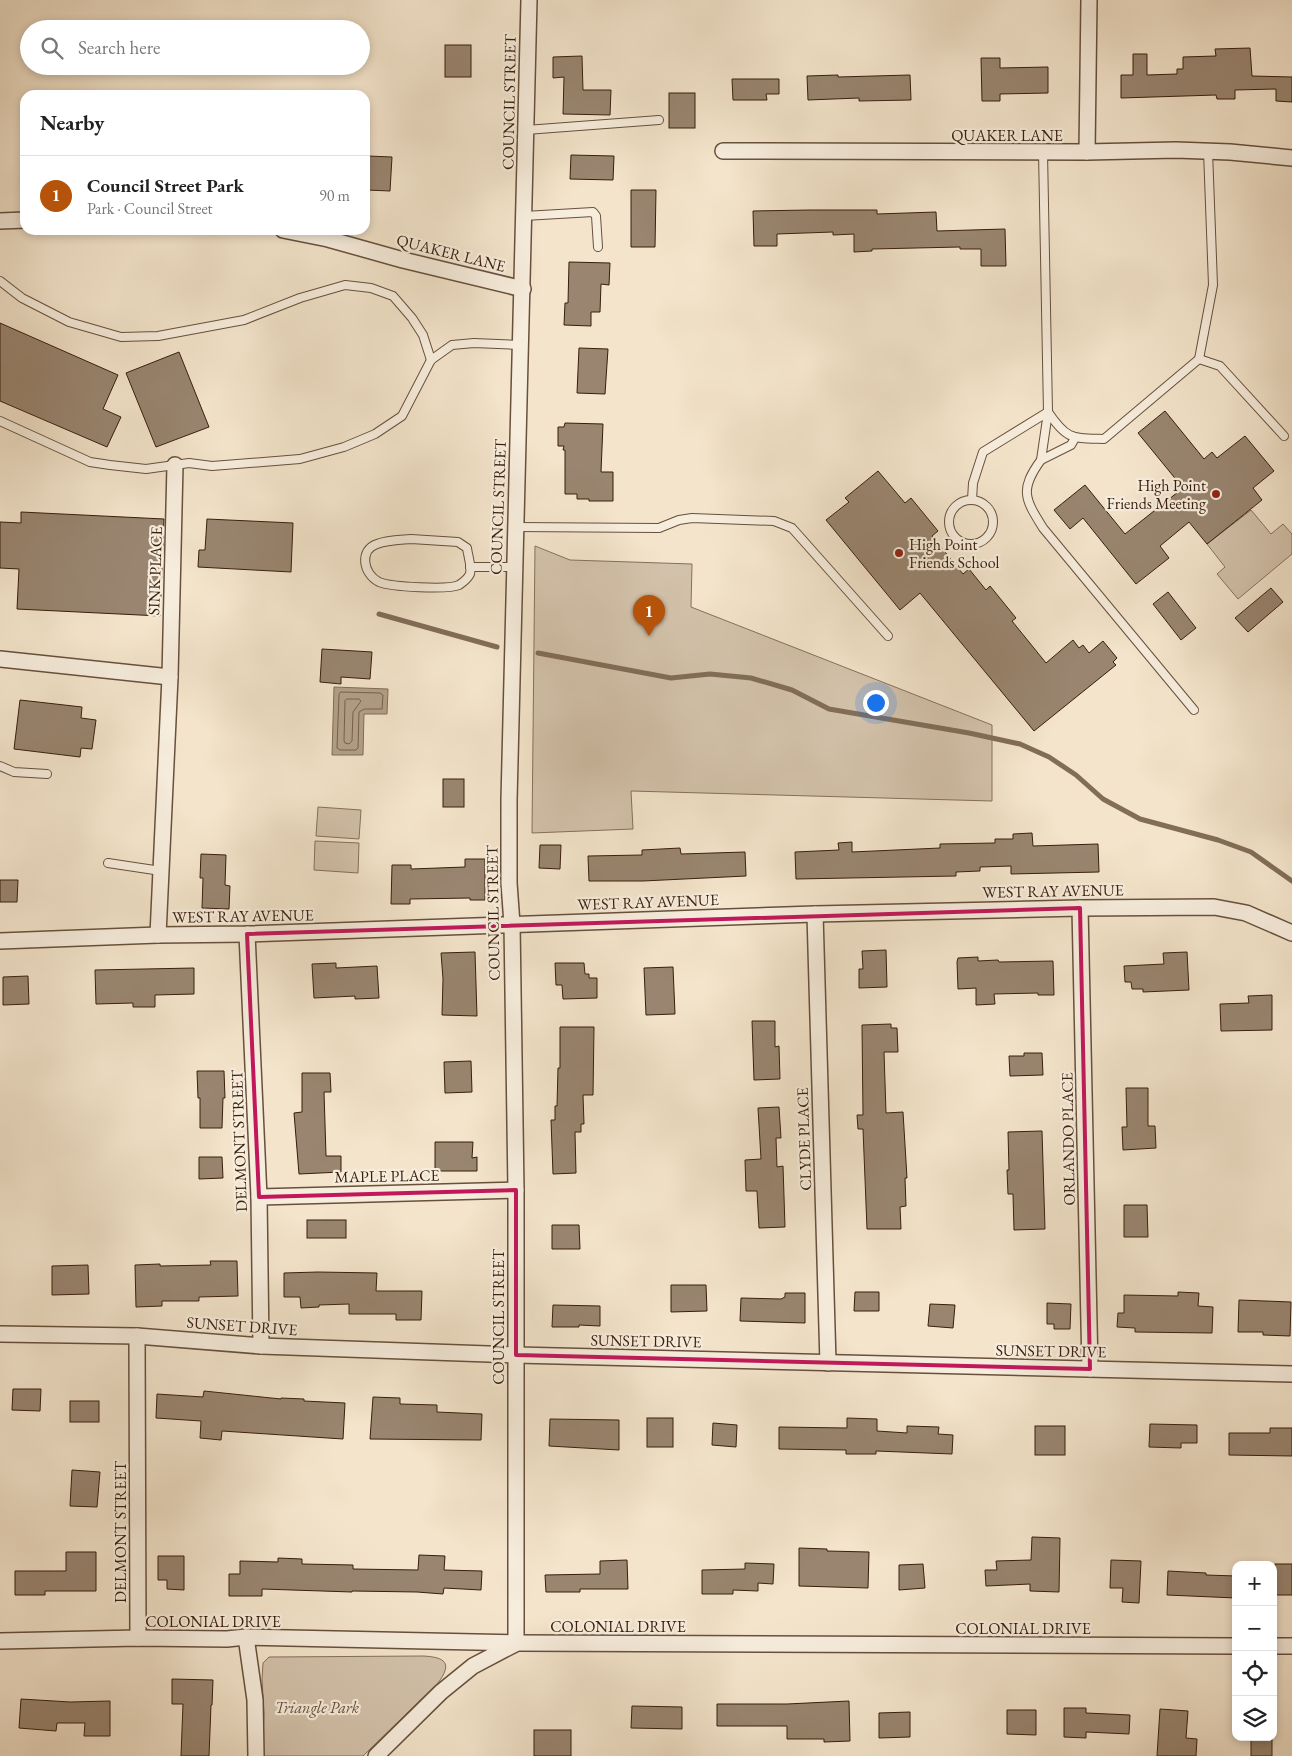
<!DOCTYPE html>
<html lang="en">
<head>
<meta charset="utf-8">
<style>
	body { margin:0; font-family:"EB Garamond",serif; background:#f6f6f6; color:#222 }
	.controls { position:absolute; right:15px; bottom:15px; display:grid; overflow:hidden; border-radius:10px; box-shadow:0 2px 8px #0003 }
	.controls button { width:45px; height:45px; display:grid; place-items:center; padding:0; border:0; border-bottom:1px solid #e0e0e0; background:#fff; color:#222; font:25px sans-serif }
	.you { position:absolute; left:875px; top:702px; width:18px; height:18px; margin:-12px; border:4px solid #fff; border-radius:50%; background:#1a73e8; box-shadow:0 0 0 8px #1a73e833 }
	.badge { display:grid; place-items:center; width:32px; height:32px; border-radius:50%; background:#b45309; color:#fff; font-size:16px; font-weight:700 }
	.pin { position:absolute; translate:-50% -41px; filter:drop-shadow(0 1px 2px #0008) }
	.pin::after { content:''; position:absolute; top:26px; width:18px; height:15px; background:inherit; clip-path:polygon(0 0,100% 0,50% 100%) }
	.list { margin:0; padding:0; list-style:none }
	h2 { display:flex; justify-content:space-between; align-items:center; height:65px; margin:0; padding:0 20px; font-size:21px }
	h2 small { font-size:16px; font-weight:400; color:#767676 }
	.list li { display:grid; grid-template-columns:32px 1fr auto; gap:15px; align-items:center; box-sizing:border-box; height:80px; padding:0 20px; border-top:1px solid #e0e0e0 }
	.list b { display:block; font-size:19px; white-space:nowrap }
	.list p { margin:0; font-size:16px; white-space:nowrap; color:#767676 }
	.list em { font-size:16px; font-style:normal; color:#767676 }
	.icon { flex:none; width:28px; height:28px; fill:none; stroke:currentColor; stroke-width:2; stroke-linecap:round; stroke-linejoin:round }
	.map { position:relative; flex:none; width:1292px; height:1756px; overflow:hidden }
	.search { position:absolute; background:#fff; box-shadow:0 2px 8px #0003; left:20px; top:20px; width:350px; height:55px; display:flex; align-items:center; gap:12px; box-sizing:border-box; padding:0 18px; border-radius:28px; color:#767676; font-size:19px }
	.panel { position:absolute; background:#fff; box-shadow:0 2px 8px #0003; left:20px; top:90px; width:350px; height:145px; border-radius:15px }
	.map>svg:first-child { display:block }
</style>
</head>
<body>
<div class="map">
<svg width="1292" height="1756" viewBox="0 0 1292 1756">
	<rect width="100%" height="100%" fill="#f3e4cb"/>
	<filter id="stains"><feTurbulence type="fractalNoise" baseFrequency=".004" numOctaves="4"/><feColorMatrix values="0 0 0 0 .2 0 0 0 0 .09 0 0 0 0 .02 0 0 0 .5 -.17"/></filter>
	<radialGradient id="worn" r=".72"><stop offset=".6" stop-color="#630" stop-opacity="0"/><stop offset="1" stop-color="#630" stop-opacity=".3"/></radialGradient>
	<g fill="#d3c2ab" stroke="#86705c">
		<polygon points="1251,510 1271,534 1283,524 1292,534 1292,554 1238,599 1217,574 1225,567 1207,544"/>
		<polygon points="535,546 570,560 692,564 691,607 992,725 992,801 631,791 633,829 532,833"/>
		<polygon points="318,807 361,810 359,839 316,836"/>
		<polygon points="315,841 359,843 358,873 314,870"/>
		<path d="M423 1656C445 1657 453 1663 438 1683L363 1756H262L264 1714 262 1679 263 1663 269 1657Z"/>
	</g>
	<polygon fill="#b3a18a" stroke="#826d58" points="334,687 388,689 387,714 364,714 363,755 332,755"/>
	<g fill="none" stroke-linecap="round" stroke-linejoin="round">
		<g stroke="#76604c" stroke-width="1">
			<polygon points="341,692 380,693 383,695 382,709 364,709 359,712 358,748 356,750 340,750 337,748 339,695"/>
			<polygon points="347,699 359,699 361,701 353,712 352,741 349,744 345,743 344,741 345,701"/>
		</g>
		<g stroke="#826d58" stroke-width="5">
			<polyline points="379,614 497,647"/>
			<polyline points="538,653 671,678 710,674 751,678 792,690 829,709 969,733 1020,744 1049,757 1076,775 1103,799 1140,819 1218,840 1251,852 1292,881"/>
		</g>
	</g>
	<g fill="#998570" stroke="#381e0d">
		<rect x="445" y="45" width="26" height="32"/>
		<polygon points="1250,48 1252,76 1292,77 1292,102 1276,101 1276,89 1235,90 1235,99 1217,99 1216,95 1121,98 1121,75 1133,75 1133,54 1147,54 1147,75 1177,74 1177,69 1183,69 1183,57 1216,56 1215,49"/>
		<polygon points="582,56 583,90 611,90 610,115 563,114 564,77 553,78 553,57"/>
		<polygon points="981,58 1000,58 1000,68 1048,67 1048,93 1000,94 1000,101 982,101"/>
		<polygon points="838,75 838,77 910,75 911,100 859,101 859,98 808,100 807,76"/>
		<polygon points="732,79 779,79 779,94 766,94 767,100 733,100"/>
		<rect x="669" y="93" width="26" height="35"/>
		<polygon points="571,155 614,156 613,180 570,179"/>
		<polygon points="368,156 392,157 390,191 367,190"/>
		<polygon points="631,190 656,190 655,247 631,247"/>
		<polygon points="809,210 877,210 877,214 936,212 937,231 1005,229 1006,266 981,266 981,249 960,249 960,247 872,249 872,251 854,252 854,234 833,235 833,232 777,234 777,246 754,246 753,211"/>
		<polygon points="569,262 610,263 609,285 601,284 600,312 591,312 591,326 564,325 565,303 568,303"/>
		<polygon points="0,323 118,375 103,409 121,417 107,447 0,401"/>
		<polygon points="579,348 608,349 605,394 577,393"/>
		<polygon points="179,352 209,427 156,447 126,373"/>
		<polygon points="1165,411 1204,459 1212,452 1217,458 1245,436 1274,471 1253,488 1262,500 1207,544 1189,522 1160,546 1169,558 1136,584 1083,518 1070,529 1054,510 1085,485 1125,534 1183,488 1138,433"/>
		<polygon points="565,423 603,424 601,472 613,472 613,501 589,501 589,499 577,499 577,494 565,494 565,450 563,450 564,446 558,446 558,427 564,427"/>
		<polygon points="878,471 905,503 911,498 938,531 932,536 963,574 969,569 986,590 990,586 1016,618 1012,621 1046,663 1073,640 1079,648 1083,645 1089,653 1103,641 1117,658 1113,662 1116,665 1034,731 920,593 900,610 826,520 849,502 845,498"/>
		<polygon points="21,512 164,519 160,616 17,609 19,569 0,568 0,522 21,523"/>
		<polygon points="207,519 293,523 291,572 198,567 199,550 205,550"/>
		<polygon points="1271,588 1283,602 1248,632 1235,618"/>
		<polygon points="1168,592 1196,628 1181,640 1153,604"/>
		<polygon points="322,649 372,652 370,679 341,677 341,684 320,682"/>
		<polygon points="20,700 82,707 81,718 96,720 92,749 81,748 80,757 14,749"/>
		<rect x="443" y="779" width="21" height="28"/>
		<polygon points="1032,833 1033,846 1098,844 1099,872 1011,874 1011,866 980,867 980,871 956,872 956,876 796,879 795,852 839,850 838,843 852,842 852,852 940,848 940,844 995,843 995,839 1013,839 1013,834"/>
		<polygon points="540,845 561,845 560,869 539,868"/>
		<polygon points="680,848 681,854 745,852 746,876 643,881 589,881 588,856 642,855 642,850"/>
		<polygon points="201,854 226,855 225,885 230,886 229,909 202,908 203,878 200,878"/>
		<polygon points="465,859 485,859 485,900 470,900 470,898 410,899 410,904 391,904 392,865 411,865 411,869 465,867"/>
		<polygon points="0,880 18,880 17,902 0,902"/>
		<polygon points="886,950 887,987 859,988 859,969 863,969 862,951"/>
		<polygon points="475,952 477,1016 442,1015 443,979 441,953"/>
		<polygon points="1187,952 1189,990 1143,992 1143,989 1132,989 1131,982 1125,982 1124,966 1164,964 1163,953"/>
		<polygon points="978,957 978,961 998,960 999,962 1053,961 1054,995 1038,995 1038,993 994,994 995,1004 976,1005 976,988 958,989 957,962 958,958"/>
		<polygon points="336,963 336,968 377,966 379,998 355,999 355,996 314,998 312,964"/>
		<polygon points="555,963 584,963 585,974 589,974 589,978 597,978 597,998 563,999 562,985 556,985"/>
		<polygon points="673,967 675,1014 646,1015 644,968"/>
		<polygon points="194,968 194,994 155,995 155,1007 133,1007 133,1003 96,1004 95,970"/>
		<polygon points="28,976 29,1004 3,1005 3,977"/>
		<polygon points="1272,995 1272,1030 1221,1031 1220,1004 1249,1003 1248,996"/>
		<polygon points="752,1021 775,1021 775,1047 779,1046 780,1079 754,1080"/>
		<polygon points="891,1024 891,1028 897,1028 898,1052 884,1052 886,1113 903,1112 907,1178 905,1178 906,1206 900,1207 901,1229 867,1229 863,1129 858,1129 857,1115 863,1115 862,1025"/>
		<polygon points="560,1027 594,1027 593,1095 583,1095 584,1124 581,1124 581,1132 575,1132 576,1173 553,1174 551,1120 555,1120 555,1106 557,1106 558,1068 560,1068"/>
		<polygon points="1024,1053 1042,1053 1043,1075 1010,1076 1009,1056 1024,1056"/>
		<polygon points="471,1061 472,1092 445,1093 444,1062"/>
		<polygon points="197,1071 224,1071 225,1098 223,1098 222,1128 200,1128 200,1098 198,1098"/>
		<polygon points="302,1073 330,1073 331,1092 324,1092 326,1156 341,1156 341,1172 299,1174 294,1113 302,1112"/>
		<polygon points="1126,1088 1148,1088 1148,1126 1155,1126 1156,1148 1123,1150 1122,1127 1127,1127"/>
		<polygon points="779,1107 781,1138 776,1138 777,1167 783,1166 785,1227 759,1228 757,1191 746,1191 745,1160 761,1159 758,1108"/>
		<polygon points="1042,1131 1045,1229 1014,1230 1013,1194 1008,1194 1007,1170 1009,1170 1008,1132"/>
		<polygon points="435,1142 473,1142 472,1158 477,1157 477,1171 435,1171"/>
		<polygon points="199,1157 222,1157 223,1178 199,1179"/>
		<polygon points="1124,1205 1147,1205 1148,1237 1124,1237"/>
		<rect x="307" y="1220" width="39" height="18"/>
		<polygon points="552,1225 579,1225 580,1249 552,1249"/>
		<polygon points="210,1261 237,1261 238,1296 199,1297 199,1301 162,1301 162,1306 136,1307 135,1265 160,1264 160,1266 211,1265"/>
		<polygon points="88,1265 89,1294 52,1295 52,1266"/>
		<polygon points="318,1272 377,1273 376,1291 422,1291 421,1320 396,1320 396,1314 349,1314 349,1304 319,1305 319,1307 301,1308 300,1297 284,1297 284,1273"/>
		<polygon points="671,1285 706,1285 707,1311 671,1312"/>
		<polygon points="855,1292 879,1292 879,1311 854,1311"/>
		<polygon points="1178,1292 1199,1293 1198,1306 1213,1307 1212,1333 1135,1332 1135,1328 1117,1327 1118,1313 1124,1313 1124,1295 1178,1296"/>
		<polygon points="785,1293 805,1293 805,1323 740,1321 741,1298 781,1299 785,1297"/>
		<polygon points="1239,1300 1291,1302 1290,1336 1263,1335 1263,1332 1238,1332"/>
		<polygon points="1047,1303 1071,1304 1070,1329 1054,1329 1054,1324 1047,1324"/>
		<polygon points="930,1304 955,1305 953,1328 928,1326"/>
		<polygon points="553,1305 600,1306 600,1326 579,1325 579,1327 552,1327"/>
		<polygon points="13,1389 41,1389 40,1411 12,1410"/>
		<polygon points="204,1391 281,1399 281,1398 304,1399 304,1401 345,1403 343,1439 222,1431 221,1440 200,1438 201,1421 156,1418 157,1394 203,1397"/>
		<polygon points="373,1397 400,1398 400,1404 437,1405 437,1412 482,1414 481,1440 370,1439"/>
		<rect x="70" y="1401" width="29" height="21"/>
		<rect x="647" y="1418" width="26" height="29"/>
		<polygon points="847,1418 877,1419 877,1431 907,1433 907,1426 939,1427 938,1434 953,1435 952,1454 876,1451 876,1454 846,1454 846,1450 779,1449 779,1427 847,1428"/>
		<polygon points="550,1419 619,1420 619,1450 549,1446"/>
		<polygon points="713,1423 737,1425 736,1447 712,1445"/>
		<polygon points="1150,1424 1197,1425 1197,1443 1181,1443 1181,1448 1149,1447"/>
		<rect x="1035" y="1426" width="30" height="29"/>
		<polygon points="1270,1428 1292,1428 1292,1456 1229,1455 1229,1433 1270,1433"/>
		<polygon points="72,1470 100,1472 97,1507 70,1506"/>
		<polygon points="1032,1537 1060,1538 1059,1592 1030,1591 1030,1584 986,1586 985,1570 997,1570 996,1561 1031,1560"/>
		<polygon points="799,1548 827,1549 827,1551 869,1552 868,1588 799,1586"/>
		<polygon points="66,1552 96,1552 96,1591 45,1591 45,1595 15,1595 15,1571 66,1571"/>
		<polygon points="419,1555 445,1556 444,1570 482,1571 481,1590 444,1588 443,1594 417,1592 352,1591 352,1592 262,1589 262,1596 229,1596 229,1574 240,1574 240,1561 278,1562 278,1558 302,1559 302,1564 353,1565 353,1569 418,1570"/>
		<polygon points="158,1556 184,1556 184,1590 167,1589 167,1580 158,1580"/>
		<polygon points="627,1560 628,1589 580,1589 580,1592 546,1592 545,1575 600,1574 600,1561"/>
		<polygon points="1111,1560 1141,1561 1139,1603 1122,1602 1123,1588 1110,1588"/>
		<polygon points="745,1563 774,1564 773,1584 758,1583 758,1591 733,1590 733,1594 702,1594 702,1570 745,1569"/>
		<polygon points="923,1564 925,1588 899,1590 899,1565"/>
		<rect x="1275" y="1564" width="17" height="31"/>
		<polygon points="1168,1571 1206,1573 1206,1575 1236,1576 1236,1598 1167,1595"/>
		<polygon points="172,1679 213,1680 212,1705 211,1705 209,1756 181,1756 183,1704 172,1704"/>
		<polygon points="21,1699 70,1702 110,1701 110,1736 84,1736 85,1723 57,1723 56,1731 19,1728"/>
		<polygon points="849,1701 850,1741 824,1742 824,1739 787,1739 787,1726 717,1726 717,1704 787,1704"/>
		<polygon points="632,1706 682,1707 682,1729 631,1728"/>
		<polygon points="1064,1708 1086,1708 1086,1713 1130,1715 1129,1734 1086,1732 1086,1738 1064,1737"/>
		<polygon points="1160,1709 1188,1711 1186,1738 1197,1739 1196,1756 1157,1756"/>
		<polygon points="1007,1710 1036,1710 1036,1735 1007,1734"/>
		<polygon points="910,1712 910,1737 879,1738 879,1713"/>
		<rect x="534" y="1730" width="37" height="26"/>
		<rect x="1251" y="1737" width="21" height="19"/>
	</g>
	<g fill="none" stroke-linecap="round" stroke-linejoin="round">
		<defs>
			<g id="service">
				<polyline points="526,130 659,120"/>
				<path d="M1043 152 1048 412C1067 440 1072 438 1104 439L1199 359 1213 285 1208 151"/>
				<polyline points="524,216 593,212 596,216 598,247"/>
				<polyline points="0,281 22,298 69,322 121,337 158,336 244,320 300,298 345,285 371,288 393,296 412,318 423,335 431,360"/>
				<polyline points="1199,359 1220,366 1284,436"/>
				<polyline points="1048,412 1041,460 1071,445 1075,438"/>
				<polyline points="0,421 90,462 110,465 146,469 189,463 212,466 300,459 344,447 375,434 402,416 431,360 452,345 474,343 520,345"/>
				<path d="M1041 460C1019 490 1025 499 1043 528L1194 710"/>
				<circle cx="971" cy="522" r="22"/>
				<polyline points="972,500 973,483 983,452 1048,412"/>
				<polyline points="515,527 659,528 679,520 692,518 774,521 792,528 888,636"/>
				<path d="M411 539 458 542 467 548C468 556 472 567 470 574 468 578 462 583 459 585 448 590 391 587 379 582 363 574 359 550 377 544 388 540 401 540 411 539Z"/>
				<polyline points="470,567 514,567"/>
				<polyline points="0,766 14,772 47,774"/>
				<polyline points="108,863 161,871"/>
			</g>
			<g id="minor">
				<polyline points="723,151 1087,152 1176,150 1230,152 1292,158"/>
				<polyline points="1087,152 1089,0"/>
				<polyline points="0,221 25,220"/>
				<polyline points="283,230 328,239 403,260 523,289"/>
				<polyline points="0,659 170,677"/>
				<polyline points="1080,908 1090,1369"/>
				<polyline points="815,914 828,1363"/>
				<polyline points="247,934 259,1197 261,1346"/>
				<polyline points="158,935 170,677 175,465"/>
				<polyline points="0,941 158,935 247,934 815,914 1080,908 1214,907 1246,913 1292,933"/>
				<polyline points="259,1197 516,1190"/>
				<polyline points="0,1334 137,1336 261,1346 516,1355 1292,1374"/>
				<polyline points="137,1336 138,1638"/>
				<polyline points="246,1637 255,1700 256,1756"/>
				<polyline points="0,1641 138,1638 227,1639 246,1637 516,1643 1236,1646"/>
				<polyline points="516,1643 516,1190 512,924 509,883 509,800 529,0"/>
				<polyline points="1273,1646 1292,1646"/>
				<polyline points="376,1756 441,1692 473,1666 515,1644"/>
			</g>
		</defs>
		<use href="#service" stroke="#67503c" stroke-width="10"/>
		<use href="#minor" stroke="#67503c" stroke-width="18"/>
		<use href="#service" stroke="#f7eddd" stroke-width="8"/>
		<use href="#minor" stroke="#f7eddd" stroke-width="15"/>
	</g>
	<path fill="none" stroke="#c2185b" stroke-width="4" stroke-linejoin="round" d="M1080 908 1090 1369 516 1355V1190L259 1197 247 934Z"/>
	<g fill="#8f2418" stroke="#f7eddd" stroke-width="2">
		<circle cx="1216" cy="494" r="5"/>
		<circle cx="899" cy="553" r="5"/>
	</g>
	<g text-anchor="middle" dominant-baseline="central" stroke-width="4.5" stroke-linejoin="round" paint-order="stroke">
		<g font-size="16" fill="#381e0d" stroke="#f7eddd">
			<text transform="translate(509 102) rotate(-89)">COUNCIL STREET</text>
			<text x="1007" y="135">QUAKER LANE</text>
			<text transform="translate(451 253) rotate(14)">QUAKER LANE</text>
			<text transform="translate(498 507) rotate(-88)">COUNCIL STREET</text>
			<text transform="translate(155 571) rotate(-88)">SINK PLACE</text>
			<text transform="translate(1053 891) rotate(-1)">WEST RAY AVENUE</text>
			<text transform="translate(648 902) rotate(-2)">WEST RAY AVENUE</text>
			<text transform="translate(493 913) rotate(-91)">COUNCIL STREET</text>
			<text transform="translate(243 916) rotate(-1)">WEST RAY AVENUE</text>
			<text transform="translate(804 1139) rotate(-92)">CLYDE PLACE</text>
			<text transform="translate(1068 1139) rotate(-91)">ORLANDO PLACE</text>
			<text transform="translate(239 1141) rotate(-92)">DELMONT STREET</text>
			<text transform="translate(387 1176) rotate(-1)">MAPLE PLACE</text>
			<text transform="translate(498 1317) rotate(-90)">COUNCIL STREET</text>
			<text transform="translate(242 1326) rotate(4)">SUNSET DRIVE</text>
			<text transform="translate(646 1341) rotate(1)">SUNSET DRIVE</text>
			<text transform="translate(1051 1351) rotate(1)">SUNSET DRIVE</text>
			<text transform="translate(120 1532) rotate(-90)">DELMONT STREET</text>
			<text x="213" y="1621">COLONIAL DRIVE</text>
			<text x="618" y="1626">COLONIAL DRIVE</text>
			<text x="1023" y="1628">COLONIAL DRIVE</text>
		</g>
		<g font-size="16" fill="#381e0d" stroke="#f7eddd" text-anchor="end">
			<text x="1206" y="485">High Point<tspan x="1206" dy="18">Friends Meeting</tspan></text>
			<text x="909" y="544" text-anchor="start">High Point<tspan x="909" dy="18">Friends School</tspan></text>
		</g>
		<g font-size="16" font-style="italic" fill="#664f3c" stroke="#f7eddd">
			<text x="317" y="1707">Triangle Park</text>
		</g>
	</g>
	<rect width="100%" height="100%" filter="url(#stains)"/>
	<rect width="100%" height="100%" fill="url(#worn)"/>
</svg>
<div class="controls">
<button>+</button>
<button>−</button>
<button><svg class="icon" aria-label="locate" viewBox="0 0 24 24"><circle cx="12" cy="12" r="6"/><path d="M12 2v4M12 18v4M2 12h4M18 12h4"/></svg></button>
<button><svg class="icon" aria-label="layers" viewBox="0 0 24 24"><path d="M12 4l9 5-9 5-9-5zM3 14l9 5 9-5"/></svg></button>
</div>
<div class="you"></div>
<div class="pin badge" style="left:649px;top:636px">1</div>
<div class="search"><svg class="icon" aria-label="search" viewBox="0 0 24 24"><circle cx="10" cy="10" r="6"/><path d="M15 15l6 6"/></svg>Search here</div>
<section class="panel">
<h2>Nearby<small></small></h2>
<ul class="list">
<li><span class="badge">1</span><div><b>Council Street Park</b><p>Park · Council Street</p></div><em>90 m</em></li>
</ul>
</section>
</div>
</body>
</html>
